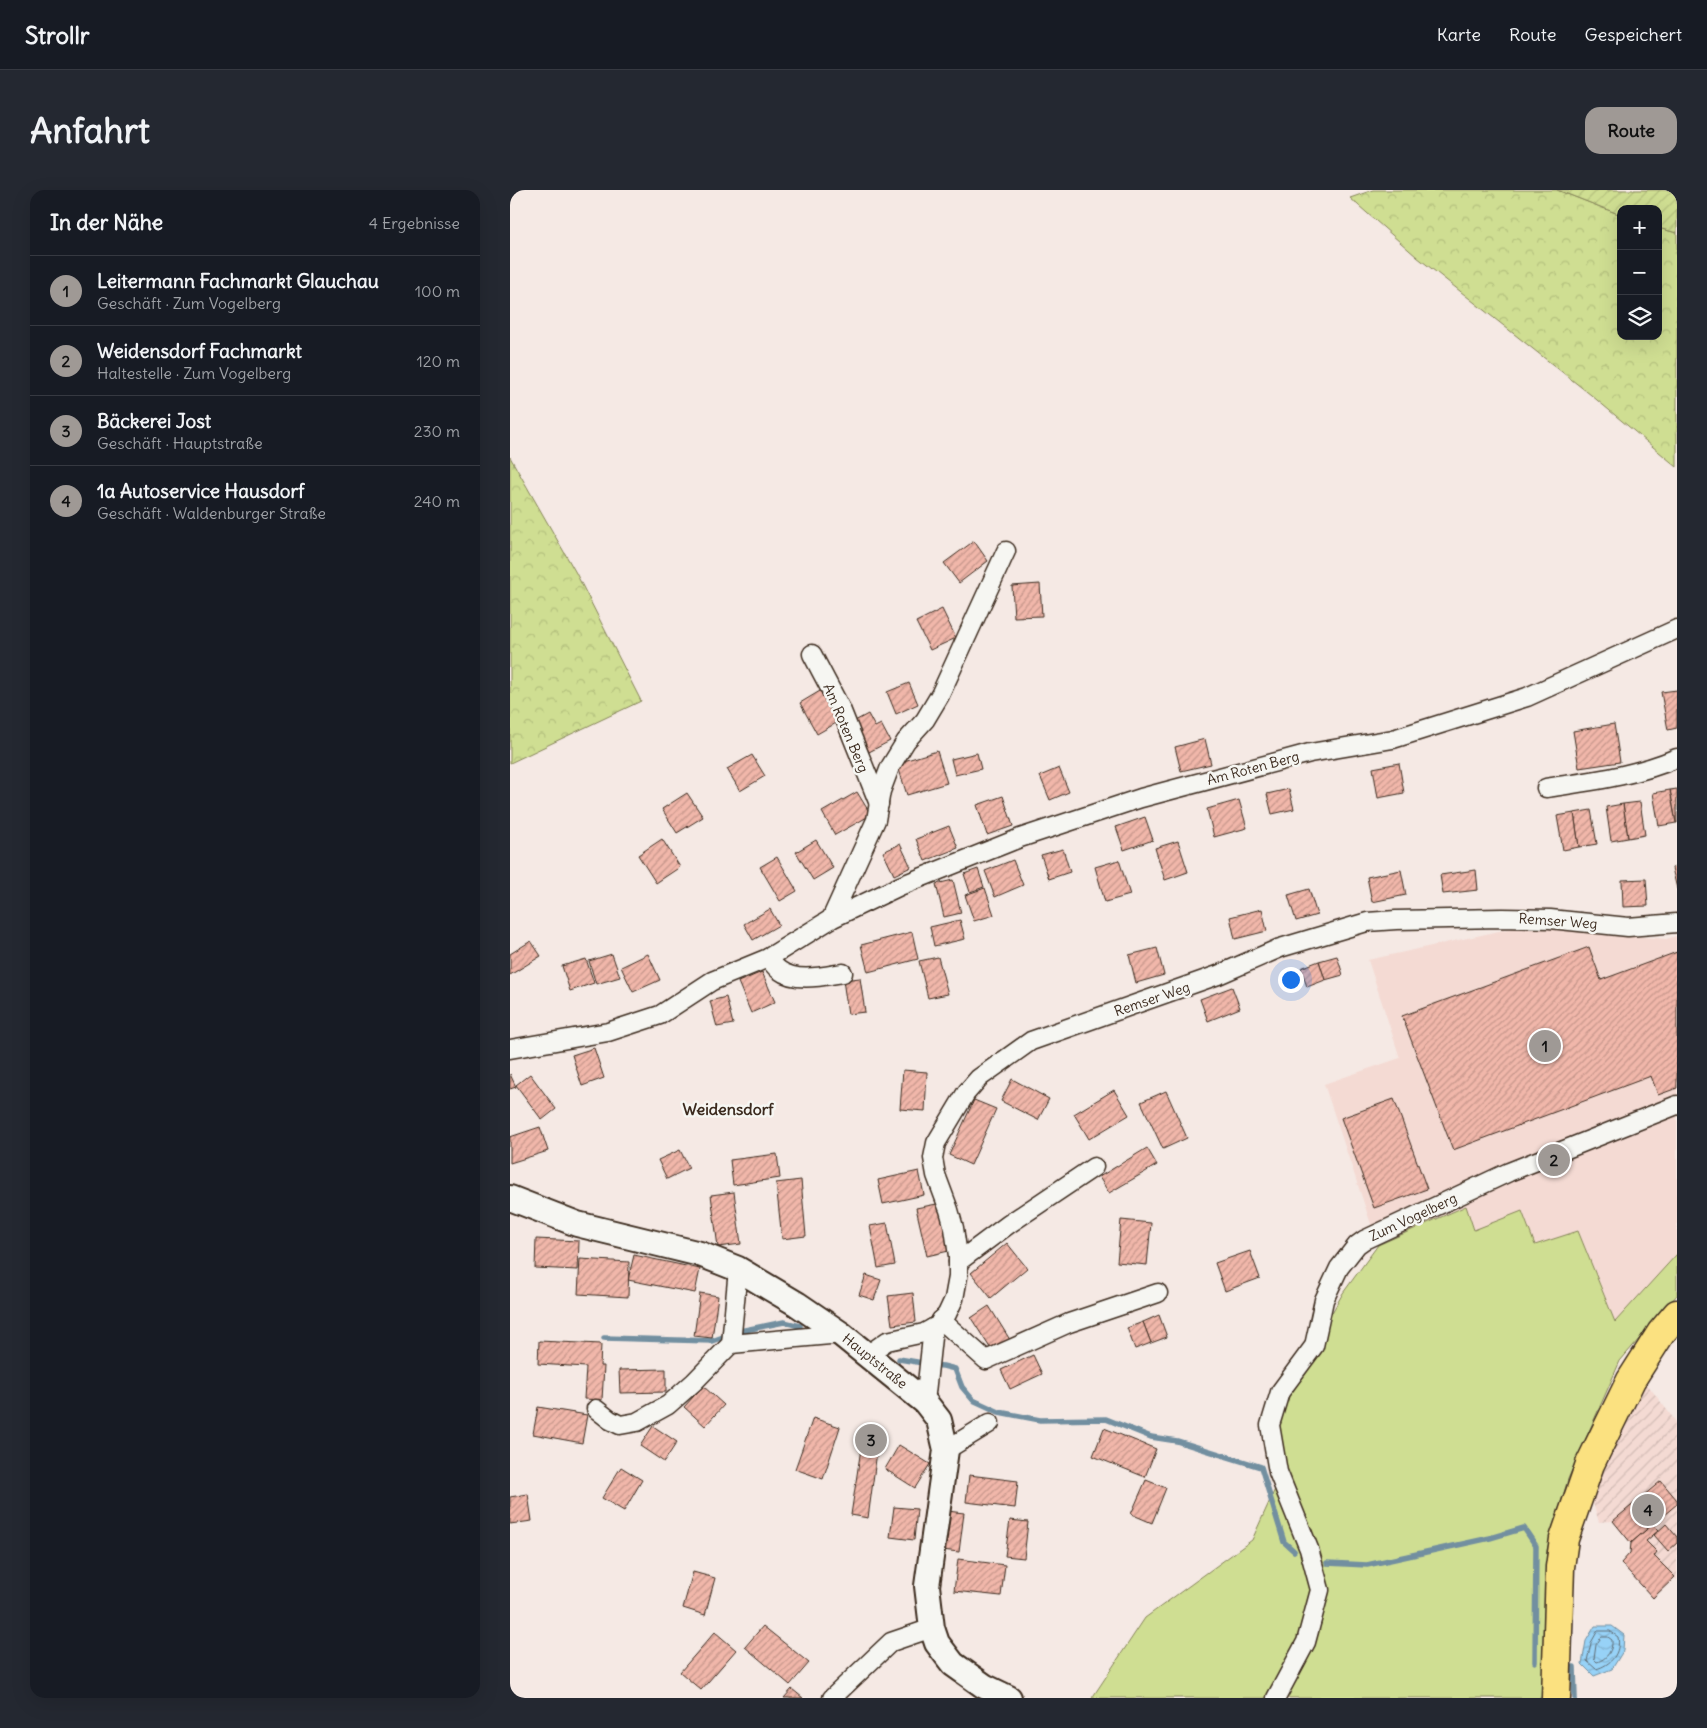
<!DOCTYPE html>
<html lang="de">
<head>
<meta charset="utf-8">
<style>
	body { margin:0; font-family:Delius,sans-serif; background:#242831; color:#f1f3f6 }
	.controls { position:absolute; right:15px; top:15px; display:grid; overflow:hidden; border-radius:10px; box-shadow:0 5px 20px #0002 }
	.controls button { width:45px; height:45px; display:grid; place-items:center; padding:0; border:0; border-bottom:1px solid #363941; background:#171b24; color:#f1f3f6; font:25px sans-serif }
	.you { position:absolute; left:780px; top:789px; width:18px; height:18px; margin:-12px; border:4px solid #fff; border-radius:50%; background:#1a73e8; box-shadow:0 0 0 8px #1a73e833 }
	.badge { display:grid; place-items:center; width:32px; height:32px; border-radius:50%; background:#9f9995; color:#111; font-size:16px; font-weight:700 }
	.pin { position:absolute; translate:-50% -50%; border:2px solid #fff; box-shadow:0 1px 5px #0006 }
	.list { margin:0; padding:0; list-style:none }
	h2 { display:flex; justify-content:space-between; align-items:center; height:65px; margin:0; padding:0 20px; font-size:21px }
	h2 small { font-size:16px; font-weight:400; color:#9ea1a6 }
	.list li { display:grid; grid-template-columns:32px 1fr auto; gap:15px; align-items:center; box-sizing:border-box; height:70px; padding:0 20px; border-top:1px solid #363941 }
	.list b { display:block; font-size:19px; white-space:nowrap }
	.list p { margin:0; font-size:16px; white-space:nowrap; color:#9ea1a6 }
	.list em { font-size:16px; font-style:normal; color:#9ea1a6 }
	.icon { flex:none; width:28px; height:28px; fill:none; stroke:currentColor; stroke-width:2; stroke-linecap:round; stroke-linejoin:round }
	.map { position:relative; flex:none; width:1167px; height:1508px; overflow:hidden; border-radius:15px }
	header { display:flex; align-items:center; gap:30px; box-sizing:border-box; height:70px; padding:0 25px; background:#171b24; border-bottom:1px solid #363941 }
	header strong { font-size:24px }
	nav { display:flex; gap:28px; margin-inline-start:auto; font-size:18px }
	.intro { display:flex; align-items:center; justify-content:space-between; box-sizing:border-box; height:120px; padding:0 30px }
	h1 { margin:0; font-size:35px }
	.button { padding:12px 22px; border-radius:15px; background:#9f9995; color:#111; font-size:18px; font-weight:700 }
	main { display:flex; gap:30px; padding:0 30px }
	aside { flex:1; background:#171b24; border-radius:15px; box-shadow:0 5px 20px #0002 }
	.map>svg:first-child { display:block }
</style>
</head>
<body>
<header>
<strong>Strollr</strong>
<nav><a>Karte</a><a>Route</a><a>Gespeichert</a></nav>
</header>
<div class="intro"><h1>Anfahrt</h1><a class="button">Route</a></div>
<main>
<aside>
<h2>In der Nähe<small>4 Ergebnisse</small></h2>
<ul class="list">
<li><span class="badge">1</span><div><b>Leitermann Fachmarkt Glauchau</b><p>Geschäft · Zum Vogelberg</p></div><em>100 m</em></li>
<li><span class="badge">2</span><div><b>Weidensdorf Fachmarkt</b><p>Haltestelle · Zum Vogelberg</p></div><em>120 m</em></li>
<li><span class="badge">3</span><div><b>Bäckerei Jost</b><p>Geschäft · Hauptstraße</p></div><em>230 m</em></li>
<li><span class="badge">4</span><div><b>1a Autoservice Hausdorf</b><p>Geschäft · Waldenburger Straße</p></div><em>240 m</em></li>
</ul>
</aside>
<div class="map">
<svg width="1167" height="1508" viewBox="0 0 1167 1508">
	<defs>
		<pattern id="industrial-furrows" width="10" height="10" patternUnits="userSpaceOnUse" patternTransform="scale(1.25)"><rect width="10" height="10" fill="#f4dad3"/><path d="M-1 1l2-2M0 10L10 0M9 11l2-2" fill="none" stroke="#d2bbb5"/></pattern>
		<pattern id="forest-crowns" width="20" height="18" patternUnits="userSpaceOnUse" patternTransform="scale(1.25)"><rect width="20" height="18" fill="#cfde92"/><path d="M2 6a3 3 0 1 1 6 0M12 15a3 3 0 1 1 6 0" fill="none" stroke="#b3bf7d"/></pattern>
		<pattern id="garden-furrows" width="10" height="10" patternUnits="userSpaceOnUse" patternTransform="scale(1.25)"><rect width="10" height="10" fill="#cfde92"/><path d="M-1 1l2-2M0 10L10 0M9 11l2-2" fill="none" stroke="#b3bf7d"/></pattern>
		<pattern id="water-waves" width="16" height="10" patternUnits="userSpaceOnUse" patternTransform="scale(1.25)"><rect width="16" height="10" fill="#97d2f7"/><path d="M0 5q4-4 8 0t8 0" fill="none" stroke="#83b4d3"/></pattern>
		<pattern id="building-hatch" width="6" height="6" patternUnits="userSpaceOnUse" patternTransform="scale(1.25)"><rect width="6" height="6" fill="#f1b7aa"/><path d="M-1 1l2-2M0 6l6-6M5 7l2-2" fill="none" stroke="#c4958a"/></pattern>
	</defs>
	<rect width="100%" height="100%" fill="#f5e9e4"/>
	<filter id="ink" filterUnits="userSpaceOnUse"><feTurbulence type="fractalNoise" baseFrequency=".02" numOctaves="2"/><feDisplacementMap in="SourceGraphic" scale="10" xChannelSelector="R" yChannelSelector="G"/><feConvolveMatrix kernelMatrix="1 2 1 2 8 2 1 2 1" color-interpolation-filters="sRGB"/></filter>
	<g filter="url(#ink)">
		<polygon fill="#f4dad3" points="1012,736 1156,749 1167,746 1167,1078 1105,1132 1068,1041 1025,1055 964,1040 956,1016 868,1055 814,894 890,868 858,770"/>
		<polygon fill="url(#industrial-furrows)" points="1134,1190 1167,1233 1167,1390 1165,1388 1143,1408 1111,1373 1120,1363 1121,1353 1103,1331 1089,1332 1081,1307 1118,1219"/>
		<polygon fill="#cfde92" stroke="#858458" points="956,1016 964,1040 1012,1021 1025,1055 1068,1041 1105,1132 1167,1064 1167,1105 1110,1171 1058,1289 1037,1360 1032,1508 582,1508 635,1428 742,1350 775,1277 767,1241 772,1212 833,1103 868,1055"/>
		<g fill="url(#forest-crowns)" stroke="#858458">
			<polygon points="863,0 1047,0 1111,25 1111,146 1148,146 1148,38 1167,43 1167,277 1081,205 907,67 840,8"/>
			<polygon points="0,267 66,383 131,511 0,573"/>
		</g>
		<polygon fill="url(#garden-furrows)" stroke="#858458" points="1047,0 1167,0 1167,43 1148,38 1148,19 1111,19 1111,25"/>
		<polygon fill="url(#water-waves)" stroke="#728fa0" points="1085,1436 1102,1436 1114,1445 1113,1461 1102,1479 1084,1486 1072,1474 1076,1451"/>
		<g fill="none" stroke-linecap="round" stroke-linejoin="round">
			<g stroke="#606d75" stroke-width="1">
				<path d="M1088 1441H1100L1108 1447C1111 1463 1101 1475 1086 1479L1077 1471 1081 1453Z"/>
				<path d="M1092 1447H1098L1102 1450C1103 1460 1097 1469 1087 1472L1084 1469 1086 1455Z"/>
			</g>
			<g stroke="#728fa0" stroke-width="5.5">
				<polyline points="230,1141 274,1132 290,1136"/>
				<polyline points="94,1148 202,1151 213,1147"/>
				<polyline points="389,1169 413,1173"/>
				<polyline points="421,1175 433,1176 445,1179 452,1197 463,1210 489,1222 530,1230 596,1229 641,1247 667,1251 751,1277 774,1352 784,1361"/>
				<polyline points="817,1373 857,1375 980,1348 1014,1338 1026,1356 1025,1472"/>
				<polyline points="1064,1477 1065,1508"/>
			</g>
		</g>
		<g fill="url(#building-hatch)" stroke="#3b2a1e">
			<polygon points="464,351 478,371 449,393 434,373"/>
			<polygon points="530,394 532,426 504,427 502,396"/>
			<polygon points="432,419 446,448 420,460 406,432"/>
			<polygon points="399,493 408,514 386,524 377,502"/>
			<polygon points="1167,500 1167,538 1158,540 1151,502"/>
			<polygon points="310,501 328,532 307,544 290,513"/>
			<polygon points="358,524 365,537 371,534 380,551 359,562 343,532"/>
			<polygon points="1104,534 1110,572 1069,578 1063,541"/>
			<polygon points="695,549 701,574 671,581 665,557"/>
			<polygon points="427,561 437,593 397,605 387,573"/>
			<polygon points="467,563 471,579 445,585 441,569"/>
			<polygon points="242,565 255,586 230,601 217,579"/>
			<polygon points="889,573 894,603 868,608 863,578"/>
			<polygon points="549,578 559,602 540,610 530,586"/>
			<polygon points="779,599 784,619 762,624 757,604"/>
			<polygon points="1167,599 1167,633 1166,633 1160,600"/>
			<polygon points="1160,600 1166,633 1149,636 1143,603"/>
			<polygon points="347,602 361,625 325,645 312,622"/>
			<polygon points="177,603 193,627 167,643 152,619"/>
			<polygon points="493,606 503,636 477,645 467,615"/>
			<polygon points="729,610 737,638 704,647 697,619"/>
			<polygon points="1130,612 1135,645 1118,648 1113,614"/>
			<polygon points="1113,614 1118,648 1101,651 1096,617"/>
			<polygon points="1081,620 1087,654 1069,657 1064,623"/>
			<polygon points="1064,623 1069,657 1053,660 1047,626"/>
			<polygon points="635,627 643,650 614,660 606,637"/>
			<polygon points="439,636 448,658 415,671 406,649"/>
			<polygon points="152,649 170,677 146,693 128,665"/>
			<polygon points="306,650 323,678 303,690 286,662"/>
			<polygon points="668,651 678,682 655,690 645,658"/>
			<polygon points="390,654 401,677 384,685 373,662"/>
			<polygon points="553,659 560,682 539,689 531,665"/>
			<polygon points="267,667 287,701 270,711 250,677"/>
			<polygon points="503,670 513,695 485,707 475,681"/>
			<polygon points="609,670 620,705 595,712 585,677"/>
			<polygon points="1167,676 1167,699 1162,678"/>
			<polygon points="468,679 474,697 460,702 454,684"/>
			<polygon points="891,680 896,705 862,712 857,687"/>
			<polygon points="966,680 968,700 933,704 930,685"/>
			<polygon points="1136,689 1138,716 1113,717 1112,690"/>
			<polygon points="443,690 451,723 434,727 426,694"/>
			<polygon points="475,698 484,725 464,731 455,705"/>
			<polygon points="799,699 807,725 786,731 778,705"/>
			<polygon points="260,719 269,735 243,750 234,734"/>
			<polygon points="752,719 757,741 725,749 720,727"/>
			<polygon points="450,730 455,749 424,756 420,737"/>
			<polygon points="402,742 408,769 358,782 351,755"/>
			<polygon points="21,751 31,766 0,785 0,764"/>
			<polygon points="1079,757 1091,790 1167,762 1167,898 1148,905 1141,886 943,960 892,826"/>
			<polygon points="647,758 654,785 626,793 619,765"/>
			<polygon points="102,764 110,787 86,794 79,771"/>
			<polygon points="138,764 150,790 123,802 111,777"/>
			<polygon points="827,766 833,785 815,790 809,771"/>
			<polygon points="428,767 438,804 418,808 409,771"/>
			<polygon points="76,769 84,793 60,801 52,776"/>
			<polygon points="809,771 815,790 797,797 791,778"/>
			<polygon points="252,782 265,812 241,823 228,792"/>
			<polygon points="350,788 355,822 338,824 333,790"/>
			<polygon points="722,797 730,818 698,831 690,809"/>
			<polygon points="216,807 223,834 207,837 200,811"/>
			<polygon points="84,858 94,888 72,896 62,865"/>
			<polygon points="393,880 417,882 415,921 390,919"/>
			<polygon points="0,884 6,897 0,899"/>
			<polygon points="20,884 46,919 32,930 6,895"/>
			<polygon points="502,889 539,909 528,930 491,911"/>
			<polygon points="604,900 619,925 579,949 564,924"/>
			<polygon points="656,901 677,948 653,959 631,912"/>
			<polygon points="884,909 917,999 864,1018 831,928"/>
			<polygon points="464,910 486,919 461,975 439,965"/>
			<polygon points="30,937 38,961 0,973 0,947"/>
			<polygon points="637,958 647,975 599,1003 589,987"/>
			<polygon points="170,960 179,978 157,989 148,970"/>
			<polygon points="267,964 270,988 223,995 220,970"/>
			<polygon points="409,981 414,1005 373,1014 368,990"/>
			<polygon points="291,990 296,1046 272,1049 266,993"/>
			<polygon points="224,1002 231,1054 208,1057 201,1005"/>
			<polygon points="432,1013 443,1060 417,1066 406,1018"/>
			<polygon points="611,1030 641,1033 637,1075 607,1072"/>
			<polygon points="377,1033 385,1075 368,1078 360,1036"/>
			<polygon points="26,1049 69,1051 68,1080 25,1078"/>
			<polygon points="497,1053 517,1078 481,1108 461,1083"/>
			<polygon points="740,1061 750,1088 715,1101 705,1073"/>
			<polygon points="124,1065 190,1079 185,1103 118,1090"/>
			<polygon points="70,1069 119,1072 118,1107 68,1104"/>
			<polygon points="356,1085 371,1090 364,1110 349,1105"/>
			<polygon points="190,1103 208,1106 202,1148 184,1146"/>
			<polygon points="403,1103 406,1132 382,1135 378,1106"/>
			<polygon points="479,1116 502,1153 484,1164 461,1128"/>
			<polygon points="649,1125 657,1147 641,1153 633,1132"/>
			<polygon points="633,1132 641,1153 625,1159 617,1138"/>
			<polygon points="29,1151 91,1154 90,1176 94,1176 92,1210 74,1209 76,1177 28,1174"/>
			<polygon points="523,1165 532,1184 500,1199 491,1180"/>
			<polygon points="156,1179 156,1202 110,1203 109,1180"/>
			<polygon points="193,1196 214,1215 195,1236 174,1217"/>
			<polygon points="28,1217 77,1225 72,1253 23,1244"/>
			<polygon points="303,1228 330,1237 313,1289 285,1279"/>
			<polygon points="143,1236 167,1252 154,1272 130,1256"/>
			<polygon points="594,1238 646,1259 635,1287 583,1266"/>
			<polygon points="353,1245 369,1247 358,1328 341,1325"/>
			<polygon points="389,1255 420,1274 405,1298 375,1279"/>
			<polygon points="111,1277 132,1290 114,1321 92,1308"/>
			<polygon points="459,1285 508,1291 505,1318 456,1312"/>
			<polygon points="636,1290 656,1298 642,1333 621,1324"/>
			<polygon points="1151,1291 1167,1310 1167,1314 1121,1353 1103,1331"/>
			<polygon points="18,1304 22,1331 0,1334 0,1307"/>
			<polygon points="384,1317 407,1319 404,1350 380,1347"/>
			<polygon points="437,1321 454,1323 449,1362 432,1360"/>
			<polygon points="500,1330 518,1332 514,1368 495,1366"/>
			<polygon points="1143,1334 1149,1340 1136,1351 1147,1362 1144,1366 1165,1387 1143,1408 1111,1373 1120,1363 1121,1353"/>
			<polygon points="1156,1334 1167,1347 1167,1353 1158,1361 1144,1345"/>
			<polygon points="448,1369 495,1375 491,1406 444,1401"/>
			<polygon points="183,1382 205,1388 195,1425 173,1418"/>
			<polygon points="253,1436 299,1473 280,1495 235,1457"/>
			<polygon points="205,1442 226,1460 191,1500 170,1482"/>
			<polygon points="282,1499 293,1508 274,1508"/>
		</g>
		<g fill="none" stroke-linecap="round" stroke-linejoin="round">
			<defs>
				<g id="street">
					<polyline points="302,464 331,519 369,614"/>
					<path d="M1036 598C1081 591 1125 586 1167 568"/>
					<polyline points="321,729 366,630 371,601 380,577 396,551 415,530 430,505 496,361"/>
					<path d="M258 768C262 772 265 777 269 780 286 793 314 786 333 783"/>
					<polyline points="0,859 98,842 150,825 202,791 258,768 321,729 390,696 510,648 631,608 800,563 883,549 1017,507 1167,439"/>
					<polyline points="448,1072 499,1034 584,977"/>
					<polyline points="431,1130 476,1170 559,1133 648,1103"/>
					<polyline points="221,1154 331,1144"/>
					<polyline points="357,1165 377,1151 414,1143 427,1136 437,1124 444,1109 448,1087 448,1066 444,1038 439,1020 426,985 423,968 426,953 456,903 469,888 521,851 708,785 770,758 857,732 886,730 992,728 1040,729 1118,737 1167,733"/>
					<polyline points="415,1212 423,1138"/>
					<polyline points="86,1219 100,1230 110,1235 127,1232 158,1215 184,1192 221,1154 228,1079"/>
					<polyline points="436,1260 480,1233"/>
					<polyline points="322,1508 381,1452 422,1438"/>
					<polyline points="766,1508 796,1452 810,1400 799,1359 768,1282 760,1235 770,1202 804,1156 814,1110 829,1078 847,1055 854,1050 999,982 1167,915"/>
				</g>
				<polyline id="secondary" points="0,1008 67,1034 190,1064 228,1079 287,1114 331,1144 415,1212 429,1230 436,1260 417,1396 422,1438 427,1453 443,1474 474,1496 499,1508"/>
				<polyline id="primary" points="1046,1508 1050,1377 1054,1349 1080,1274 1121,1190 1151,1143 1167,1124"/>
			</defs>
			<use href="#street" stroke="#3b2a1e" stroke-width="21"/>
			<use href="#secondary" stroke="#3b2a1e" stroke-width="28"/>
			<use href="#primary" stroke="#3b2a1e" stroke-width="31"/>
			<use href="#street" stroke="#f6f6f2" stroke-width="18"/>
			<use href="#secondary" stroke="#f6f6f2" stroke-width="24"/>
			<use href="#primary" stroke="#fbe180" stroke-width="28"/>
		</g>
	</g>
	<g text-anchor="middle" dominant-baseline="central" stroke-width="5" stroke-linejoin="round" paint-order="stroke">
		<g font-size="14" fill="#3b2a1e" stroke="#f6f6f2">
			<text transform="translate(336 538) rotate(67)">Am Roten Berg</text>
			<text transform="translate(743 578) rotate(-15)">Am Roten Berg</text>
			<text transform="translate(1048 731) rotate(4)">Remser Weg</text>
			<text transform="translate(642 809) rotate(-19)">Remser Weg</text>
			<text transform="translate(903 1027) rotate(-25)">Zum Vogelberg</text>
			<text transform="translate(365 1171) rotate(39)">Hauptstraße</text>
		</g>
		<g font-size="16" font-weight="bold" fill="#3b2a1e" stroke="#f6f6f2">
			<text x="218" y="919">Weidensdorf</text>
		</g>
	</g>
</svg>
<div class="controls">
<button>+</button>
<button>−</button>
<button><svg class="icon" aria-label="layers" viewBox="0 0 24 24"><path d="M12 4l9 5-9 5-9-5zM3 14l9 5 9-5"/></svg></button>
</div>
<div class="you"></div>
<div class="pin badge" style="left:1035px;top:856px">1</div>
<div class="pin badge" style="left:1044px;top:970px">2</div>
<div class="pin badge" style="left:361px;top:1250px">3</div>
<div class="pin badge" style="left:1138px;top:1320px">4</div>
</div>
</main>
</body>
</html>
